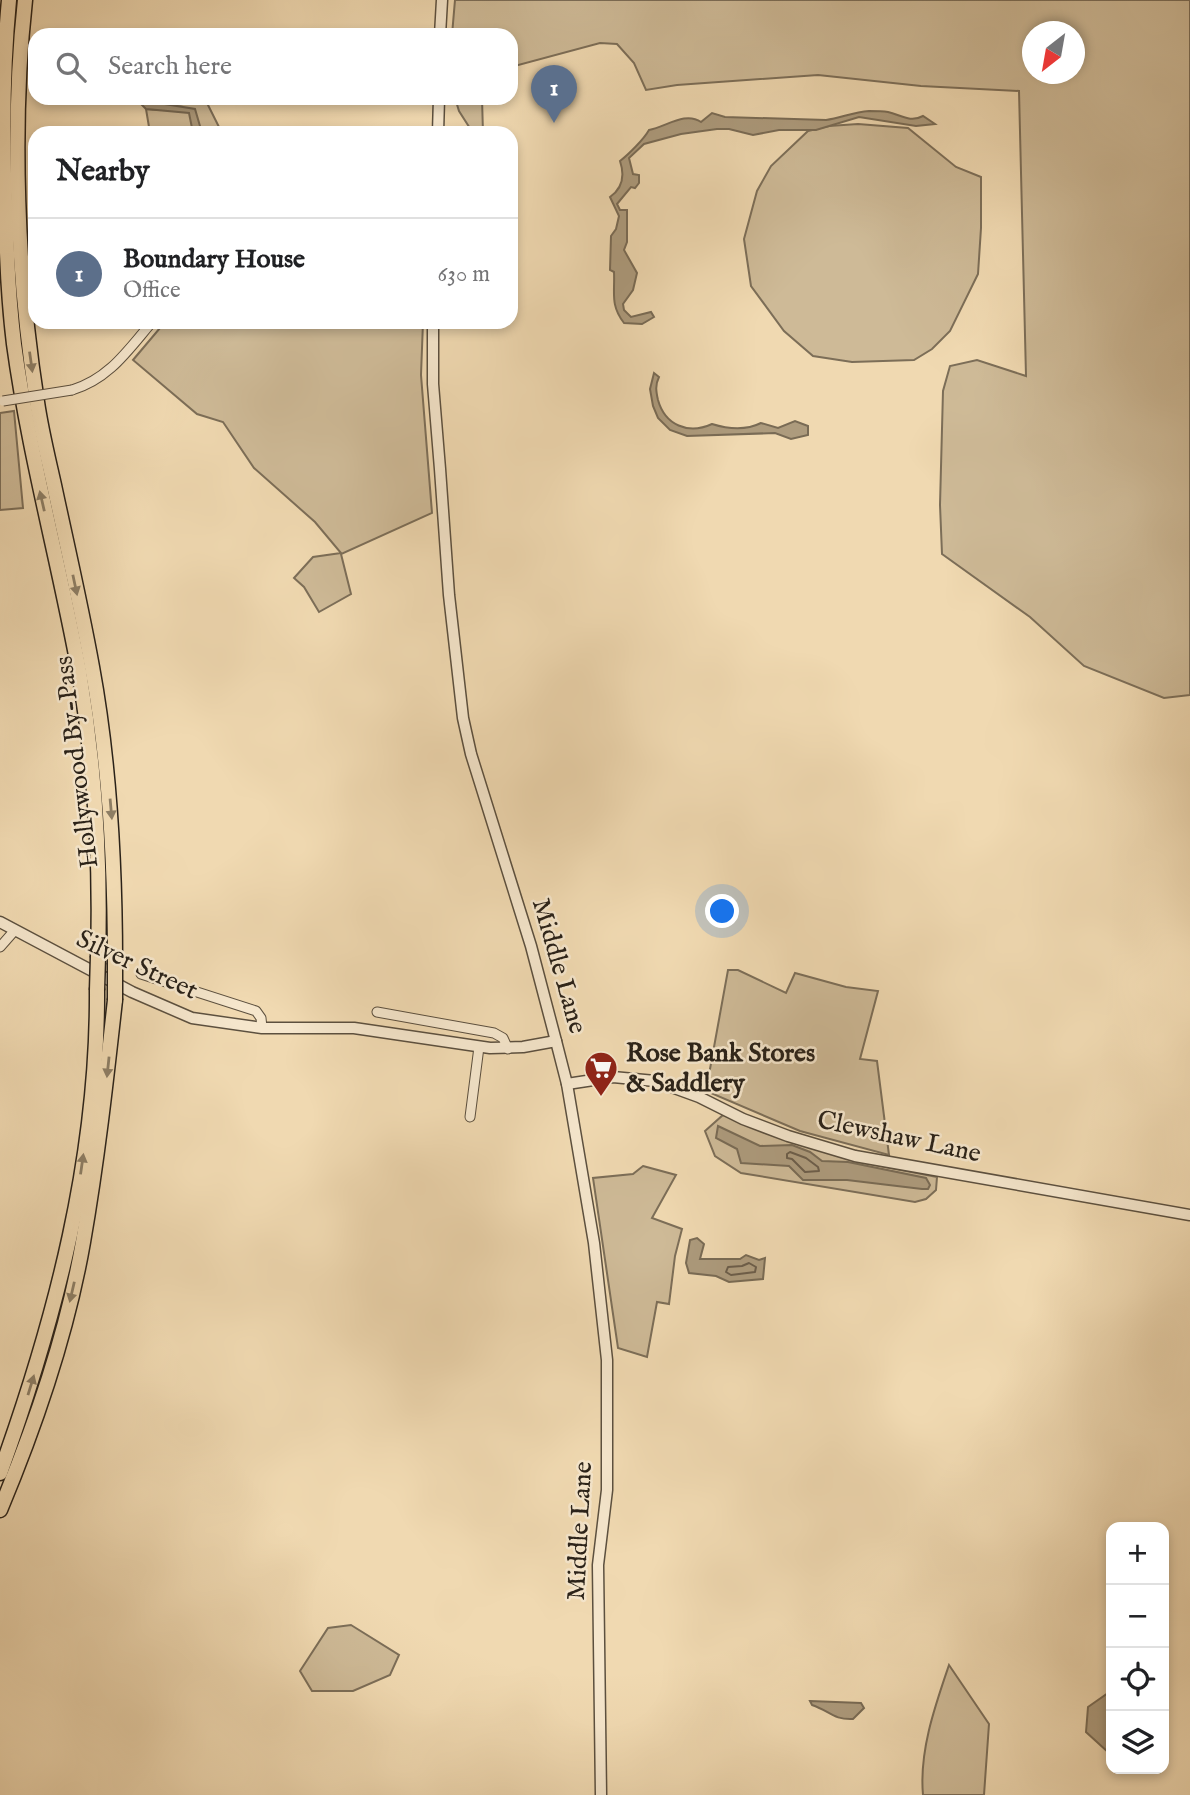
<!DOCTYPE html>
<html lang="en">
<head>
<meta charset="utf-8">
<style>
	body { margin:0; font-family:"IM FELL English",serif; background:#f6f6f6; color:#202124 }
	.controls { position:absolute; right:21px; bottom:21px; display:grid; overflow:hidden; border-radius:14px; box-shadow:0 4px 10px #0003 }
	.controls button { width:63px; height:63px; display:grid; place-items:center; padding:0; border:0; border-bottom:2px solid #e0e0e0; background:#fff; color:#202124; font:35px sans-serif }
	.compass { position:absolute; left:1022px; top:21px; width:63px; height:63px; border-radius:50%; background:#fff; box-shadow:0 4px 10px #0003; rotate:211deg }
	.you { position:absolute; left:723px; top:912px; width:24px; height:24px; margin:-18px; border:5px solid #fff; border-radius:50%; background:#1a73e8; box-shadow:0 0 0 10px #1a73e833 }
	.badge { display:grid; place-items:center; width:46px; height:46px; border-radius:50%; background:#111827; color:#fff; font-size:23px; font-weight:700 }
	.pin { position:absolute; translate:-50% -58px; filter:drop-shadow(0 2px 4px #0008) }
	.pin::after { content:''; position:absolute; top:37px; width:24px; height:21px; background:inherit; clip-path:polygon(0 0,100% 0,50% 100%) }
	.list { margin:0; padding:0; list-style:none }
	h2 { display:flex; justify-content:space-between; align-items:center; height:91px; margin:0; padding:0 28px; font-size:30px }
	h2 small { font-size:23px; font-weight:400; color:#757577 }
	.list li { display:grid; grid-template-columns:46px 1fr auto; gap:21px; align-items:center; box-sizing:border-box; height:112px; padding:0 28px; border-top:2px solid #e0e0e0 }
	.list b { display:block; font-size:26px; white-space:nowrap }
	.list p { margin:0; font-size:23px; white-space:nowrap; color:#757577 }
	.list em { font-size:23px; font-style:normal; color:#757577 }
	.icon { flex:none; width:38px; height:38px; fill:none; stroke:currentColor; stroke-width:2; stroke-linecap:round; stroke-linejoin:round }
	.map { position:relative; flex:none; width:1190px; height:1795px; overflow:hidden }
	.search { position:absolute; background:#fff; box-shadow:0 4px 10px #0003; left:28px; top:28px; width:490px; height:77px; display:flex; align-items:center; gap:18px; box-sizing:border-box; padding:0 24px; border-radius:21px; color:#757577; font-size:26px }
	.panel { position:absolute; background:#fff; box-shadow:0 4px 10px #0003; left:28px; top:126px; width:490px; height:203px; border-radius:21px }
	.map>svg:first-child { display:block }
</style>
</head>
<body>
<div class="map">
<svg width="1190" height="1795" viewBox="0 0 1190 1795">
	<rect width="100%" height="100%" fill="#f0d9b1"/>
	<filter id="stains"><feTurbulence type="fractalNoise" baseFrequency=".00286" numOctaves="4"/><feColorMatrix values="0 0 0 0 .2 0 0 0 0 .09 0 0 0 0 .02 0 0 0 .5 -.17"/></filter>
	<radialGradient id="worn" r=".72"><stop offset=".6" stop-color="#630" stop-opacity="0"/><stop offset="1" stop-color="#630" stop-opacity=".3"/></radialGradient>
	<g fill="#ceba97" stroke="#7c6e58" stroke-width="2" fill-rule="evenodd">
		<path d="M455 0H1190V695L1164 698 1084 666 1030 617 942 554 940 505 943 391 950 366 977 360 1026 376 1019 91 921 86 818 75 677 85 646 90 634 63 617 44 600 43 511 67V35H452ZM1032 32H1074V74H1032Z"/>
		<polygon points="455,98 482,98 483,133 473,133 459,111"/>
		<polygon points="206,101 222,133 150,133 146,109 159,110 158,103 176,105"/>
		<polygon points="858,124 908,128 956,167 981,177 981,228 978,274 950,331 932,349 914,360 852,362 813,356 784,331 751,286 744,239 757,191 771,166 808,131 829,126"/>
		<polygon points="165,322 423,322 421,375 432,513 341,554 351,594 319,612 304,587 294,578 313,557 341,553 315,522 254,468 223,422 197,414 133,360"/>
		<polygon points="14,411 23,508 0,510 0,413"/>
		<polygon points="728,970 738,970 786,993 795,973 846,987 878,991 860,1059 877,1061 889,1155 800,1131 706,1091"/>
		<polygon points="723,1115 808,1147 860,1162 937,1177 936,1190 926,1199 915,1202 741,1173 715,1156 705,1131"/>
		<polygon points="643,1166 676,1175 652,1218 682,1229 675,1256 669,1304 657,1302 647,1357 618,1348 593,1178 633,1174"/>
		<polygon points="351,1625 399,1655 390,1675 353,1691 312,1691 300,1671 328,1628"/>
		<path d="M949 1665 989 1724 984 1795H923C919 1751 935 1706 949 1665Z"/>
	</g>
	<g fill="#ad9b7d" stroke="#796b55" stroke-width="2">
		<polygon points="146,101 195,109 202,133 193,133 189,113 146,109 141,104"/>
		<path d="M869 111C875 111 882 111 888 112 901 115 910 123 923 116L935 124 916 126 859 117 816 130H779L753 135 729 129H717L681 134 644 144 629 158 633 174 639 175V183L635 188 631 187 617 204 620 210H627V242L624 250 637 273 633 290 623 304 624 310 631 317 651 312 654 317 642 324 624 323C610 305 615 293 614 272L610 270 611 236 616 229 619 216 610 197C623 188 625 176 620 161 629 154 644 139 649 130 666 127 685 111 701 122L712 113 725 117 826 120C841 118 853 112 869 111Z"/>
		<path d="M654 373 659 377C655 385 656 391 658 400 665 425 688 435 712 424 728 429 745 431 761 423L778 428 795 421 808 426V435L791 439 775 433 687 436 670 430 658 418 653 406 650 389Z"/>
		<polygon points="718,1126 760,1146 792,1145 810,1152 822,1161 848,1162 926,1178 930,1185 928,1189 922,1189 847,1180 803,1180 789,1166 741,1163 737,1149 716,1138"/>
		<polygon points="697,1238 704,1244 700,1259 740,1259 746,1255 759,1260 765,1258 763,1279 729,1282 716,1276 689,1273 686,1263 690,1240"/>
		<polygon points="1111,1691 1111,1753 1109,1753 1086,1732 1088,1707"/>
		<path d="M810 1701 861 1703 864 1708 853 1719C833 1720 830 1711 812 1705Z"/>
	</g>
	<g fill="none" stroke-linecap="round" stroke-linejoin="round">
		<g stroke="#6c5e4b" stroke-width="2">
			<polygon points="790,1152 806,1158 818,1167 819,1171 805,1172 792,1159 787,1158 787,1154"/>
			<polygon points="749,1263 756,1267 755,1272 731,1275 726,1272 728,1267 742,1266"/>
		</g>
		<defs>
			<g id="minor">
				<path d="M72 390C109 379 128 350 152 322"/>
				<polyline points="0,947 15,930"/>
				<polyline points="141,974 256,1011 261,1018 262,1028"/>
				<polyline points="377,1012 494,1033 503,1038 508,1049"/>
				<polyline points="470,1117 479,1047"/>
			</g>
			<g id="tertiary">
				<polyline points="440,35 442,0"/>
				<polyline points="438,133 439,98"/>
				<polyline points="433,322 433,384 440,469 449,595 463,718 471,754 531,946 556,1041 567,1084 594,1243 607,1360 607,1490 598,1565 601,1795"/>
				<polyline points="0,922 132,992 192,1018 262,1028 354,1028 490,1048 523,1047 556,1041"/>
				<polyline points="567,1084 613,1077 655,1081 699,1097 743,1119 788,1136 855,1156 1190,1215"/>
			</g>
			<g id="trunk">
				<path d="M9 0C2 74 2 148 6 222 7 263 9 303 14 344 29 454 59 562 79 671 95 767 101 860 98 956"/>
				<path d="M25 0C11 128 17 275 37 402 41 430 48 458 54 485 67 546 81 606 92 667 110 765 115 863 115 963"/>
				<path d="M0 1473C56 1318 98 1156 97 990"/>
				<path d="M0 1510C36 1424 67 1334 83 1242 97 1162 106 1081 115 1000"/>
			</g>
		</defs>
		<use href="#minor" stroke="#5c503f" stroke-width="11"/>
		<use href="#tertiary" stroke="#5c503f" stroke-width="13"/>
		<use href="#trunk" stroke="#2a2219" stroke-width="17"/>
		<use href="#minor" stroke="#f5e6cc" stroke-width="9"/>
		<use href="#tertiary" stroke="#f5e6cc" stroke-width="10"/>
		<use href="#trunk" stroke="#f0d9b1" stroke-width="14"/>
		<defs>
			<polyline id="minor-bridge" points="3,401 72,390"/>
			<g id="trunk-bridge">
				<polyline points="97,990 98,956"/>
				<polyline points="115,1000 115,963"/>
			</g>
		</defs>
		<use href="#minor-bridge" stroke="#5c503f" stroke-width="11" stroke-linecap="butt"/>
		<use href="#trunk-bridge" stroke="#2a2219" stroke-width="17" stroke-linecap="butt"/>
		<use href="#minor-bridge" stroke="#f5e6cc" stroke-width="9"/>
		<use href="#trunk-bridge" stroke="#f0d9b1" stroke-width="14"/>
	</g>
	<defs><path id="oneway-solid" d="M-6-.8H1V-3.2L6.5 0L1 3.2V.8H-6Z" transform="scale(1.75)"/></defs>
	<g fill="#8d7e65">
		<use href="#oneway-solid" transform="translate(31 362) rotate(82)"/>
		<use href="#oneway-solid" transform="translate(42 501) rotate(-103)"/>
		<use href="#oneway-solid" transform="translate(75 585) rotate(78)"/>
		<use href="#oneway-solid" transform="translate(111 809) rotate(85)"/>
		<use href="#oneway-solid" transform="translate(108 1067) rotate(96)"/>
		<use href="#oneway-solid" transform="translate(82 1164) rotate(-82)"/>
		<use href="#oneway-solid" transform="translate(72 1292) rotate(103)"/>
		<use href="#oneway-solid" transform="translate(31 1385) rotate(-73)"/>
	</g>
	<defs>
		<symbol id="supermarket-pin" viewBox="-11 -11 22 30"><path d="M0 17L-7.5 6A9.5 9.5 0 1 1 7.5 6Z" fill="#8f2418" stroke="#f5e6cc"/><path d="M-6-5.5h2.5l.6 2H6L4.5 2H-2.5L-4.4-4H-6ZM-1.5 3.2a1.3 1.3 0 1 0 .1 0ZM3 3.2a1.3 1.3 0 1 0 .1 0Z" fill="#fff"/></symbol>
	</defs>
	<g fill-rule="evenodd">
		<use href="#supermarket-pin" x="582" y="1049" width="38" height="52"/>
	</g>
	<g text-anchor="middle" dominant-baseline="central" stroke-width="5" stroke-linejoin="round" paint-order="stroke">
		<g font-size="26" fill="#2a2219" stroke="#f5e6cc">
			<text transform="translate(77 762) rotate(-97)">Hollywood By-Pass</text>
			<text transform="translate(137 965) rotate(25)">Silver Street</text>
			<text transform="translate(559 966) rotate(74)">Middle Lane</text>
			<text transform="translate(899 1137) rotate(12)">Clewshaw Lane</text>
			<text transform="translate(580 1531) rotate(-87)">Middle Lane</text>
		</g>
		<g font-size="26" font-weight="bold" fill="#2a2219" stroke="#f5e6cc" text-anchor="start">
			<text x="626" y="1053">Rose Bank Stores<tspan x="626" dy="30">&amp; Saddlery</tspan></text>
		</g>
	</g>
	<rect width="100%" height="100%" filter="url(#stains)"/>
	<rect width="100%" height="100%" fill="url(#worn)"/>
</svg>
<div class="controls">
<button>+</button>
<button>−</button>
<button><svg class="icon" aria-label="locate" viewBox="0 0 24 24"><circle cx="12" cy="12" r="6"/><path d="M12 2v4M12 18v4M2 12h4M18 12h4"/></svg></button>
<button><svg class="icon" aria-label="layers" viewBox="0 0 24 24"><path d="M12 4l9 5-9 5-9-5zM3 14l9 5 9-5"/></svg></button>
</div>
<svg class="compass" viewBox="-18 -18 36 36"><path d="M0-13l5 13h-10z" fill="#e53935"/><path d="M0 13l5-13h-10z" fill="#757577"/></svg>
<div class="you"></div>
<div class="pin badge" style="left:554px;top:123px;background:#5c6f8a">1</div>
<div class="search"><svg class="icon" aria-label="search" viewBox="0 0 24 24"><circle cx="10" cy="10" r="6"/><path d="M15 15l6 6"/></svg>Search here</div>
<section class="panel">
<h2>Nearby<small></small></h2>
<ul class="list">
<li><span class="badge" style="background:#5c6f8a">1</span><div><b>Boundary House</b><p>Office</p></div><em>630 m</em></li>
</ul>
</section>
</div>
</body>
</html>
